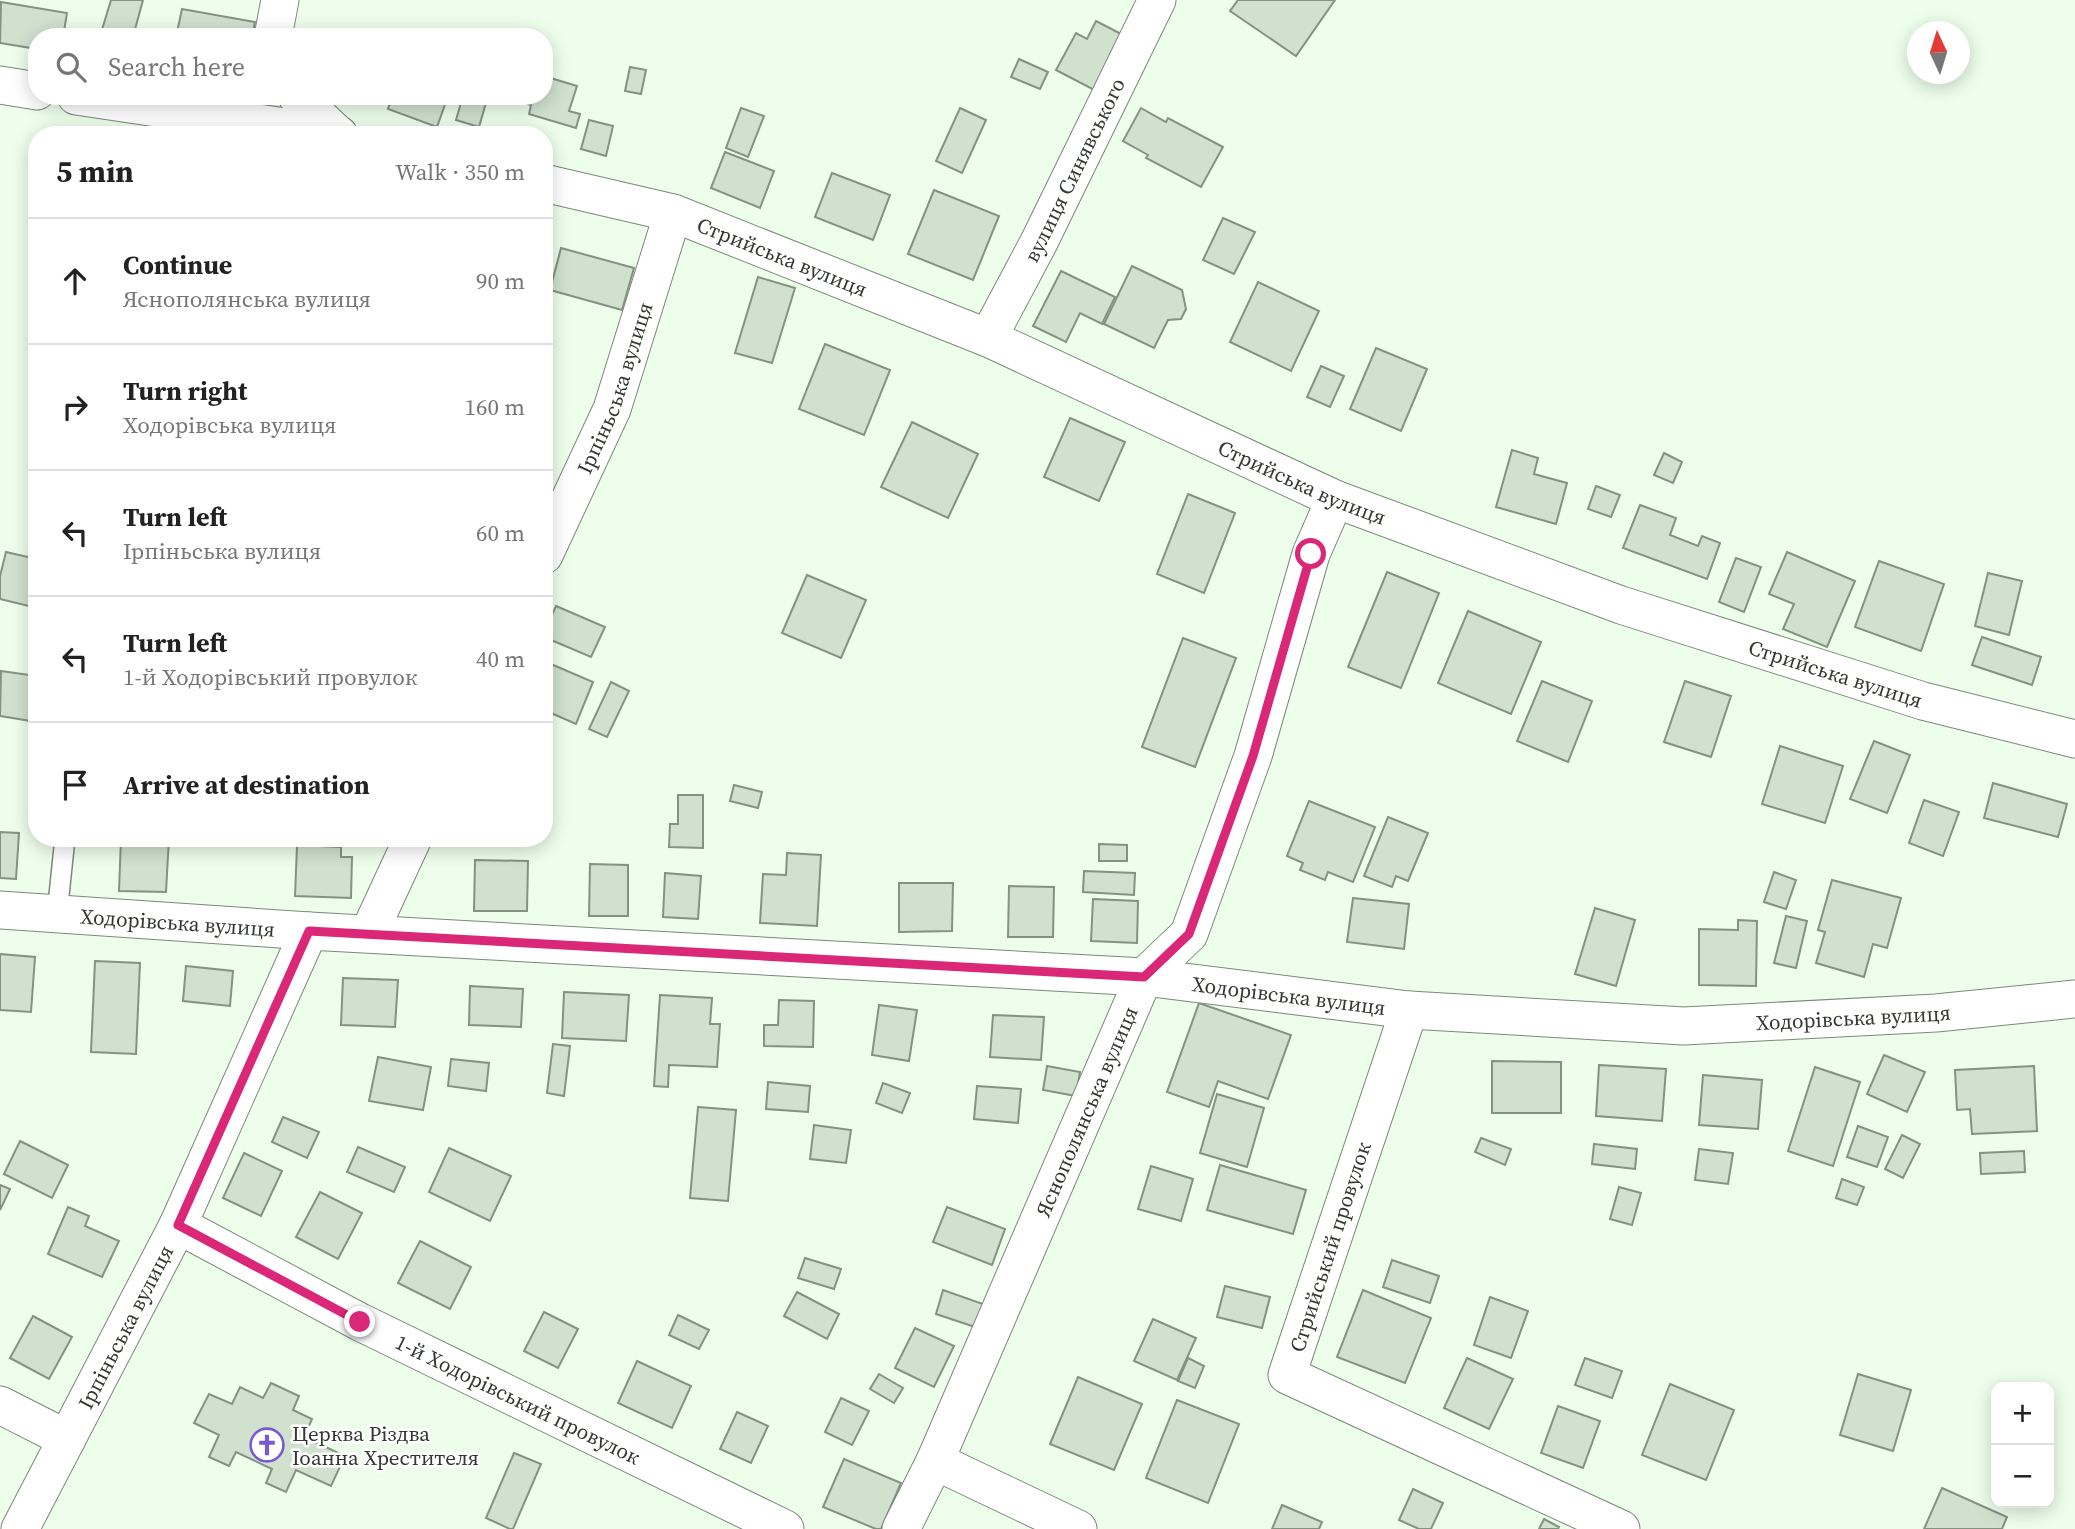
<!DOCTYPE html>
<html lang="en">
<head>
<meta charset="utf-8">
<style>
	body { margin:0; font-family:"Source Serif 4",serif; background:#f6f6f6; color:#222 }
	.controls { position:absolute; right:21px; bottom:21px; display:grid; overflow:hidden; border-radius:14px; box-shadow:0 4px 18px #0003 }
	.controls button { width:63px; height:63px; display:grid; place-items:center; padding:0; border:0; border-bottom:2px solid #e0e0e0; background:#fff; color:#222; font:35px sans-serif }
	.compass { position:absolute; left:1907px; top:21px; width:63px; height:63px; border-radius:50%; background:#fff; box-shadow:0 4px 18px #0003; rotate:356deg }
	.stop { position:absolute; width:21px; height:21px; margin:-16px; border:5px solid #db2777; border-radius:50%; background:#fff }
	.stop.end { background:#db2777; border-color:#fff; box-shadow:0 2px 7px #0008 }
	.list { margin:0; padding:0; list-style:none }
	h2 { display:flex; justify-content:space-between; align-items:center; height:91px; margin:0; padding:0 28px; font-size:30px }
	h2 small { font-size:23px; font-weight:400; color:#767676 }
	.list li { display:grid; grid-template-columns:46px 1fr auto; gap:21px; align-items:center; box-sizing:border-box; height:126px; padding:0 28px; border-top:2px solid #e0e0e0 }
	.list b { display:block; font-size:26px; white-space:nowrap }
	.list p { margin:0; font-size:23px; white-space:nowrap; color:#767676 }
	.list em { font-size:23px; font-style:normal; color:#767676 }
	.icon { flex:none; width:38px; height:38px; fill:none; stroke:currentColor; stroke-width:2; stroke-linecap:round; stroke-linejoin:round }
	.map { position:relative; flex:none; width:2075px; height:1529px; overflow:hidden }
	.search { position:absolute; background:#fff; box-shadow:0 4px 18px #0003; left:28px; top:28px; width:525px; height:77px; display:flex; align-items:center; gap:18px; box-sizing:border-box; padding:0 24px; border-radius:28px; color:#767676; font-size:26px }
	.panel { position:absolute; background:#fff; box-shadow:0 4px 18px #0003; left:28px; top:126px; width:525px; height:721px; border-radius:28px }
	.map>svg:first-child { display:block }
</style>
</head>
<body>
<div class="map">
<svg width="2075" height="1529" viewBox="0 0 2075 1529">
	<rect width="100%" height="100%" fill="#edfeeb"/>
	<g fill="#d0e1ce" stroke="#839381" stroke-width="2">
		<polygon points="111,0 143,0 133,37 114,37 101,33"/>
		<polygon points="1238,0 1335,0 1296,56 1230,11"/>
		<polygon points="1,2 67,13 63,37 37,37 37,49 0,43"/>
		<polygon points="182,9 255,22 252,37 176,37"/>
		<polygon points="1096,21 1127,37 1098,92 1056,70 1076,33 1087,39"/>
		<polygon points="1019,59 1048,72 1040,89 1011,77"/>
		<polygon points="630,67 646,70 641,94 625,91"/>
		<polygon points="544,76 577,86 569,111 580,114 576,128 529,114 531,105 516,101 517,96 544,96"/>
		<polygon points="392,96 448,96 437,127 388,109"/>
		<polygon points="463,96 488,96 479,127 456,120"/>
		<polygon points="741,108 764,116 748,157 726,148"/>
		<polygon points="960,108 986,120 962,173 936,161"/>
		<polygon points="1141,108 1166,122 1168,118 1223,147 1201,187 1146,158 1148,155 1123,141"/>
		<polygon points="589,120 613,126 606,156 581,149"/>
		<polygon points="725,152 774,171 760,208 711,188"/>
		<polygon points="832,173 890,195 873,240 815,217"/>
		<polygon points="934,190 999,216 973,280 908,254"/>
		<polygon points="1223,218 1255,232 1234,274 1203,260"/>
		<polygon points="561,248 634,268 622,310 550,290"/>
		<polygon points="1132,266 1182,290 1186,309 1181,319 1168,320 1154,348 1104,324"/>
		<polygon points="1061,271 1115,297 1102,324 1080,313 1066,342 1033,326"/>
		<polygon points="758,277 795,288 772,363 735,353"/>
		<polygon points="1258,282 1319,311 1291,371 1230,342"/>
		<polygon points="825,344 890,370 864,435 799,409"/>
		<polygon points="1376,348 1427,369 1401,431 1350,409"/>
		<polygon points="1321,366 1344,376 1330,407 1307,397"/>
		<polygon points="1070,418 1125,442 1099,501 1044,477"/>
		<polygon points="912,422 978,454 948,518 881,487"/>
		<polygon points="1512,450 1538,458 1534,474 1567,483 1556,524 1496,507"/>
		<polygon points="1664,453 1682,462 1673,483 1654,475"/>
		<polygon points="1596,486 1620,495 1611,517 1588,509"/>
		<polygon points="1188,494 1235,513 1204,593 1157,574"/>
		<polygon points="1640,505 1676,518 1670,535 1698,546 1702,536 1720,543 1707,579 1623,548"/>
		<polygon points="6,552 37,559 37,608 0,599 0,576"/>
		<polygon points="1787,552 1855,581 1827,647 1783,629 1794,604 1769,594"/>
		<polygon points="1736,558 1761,567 1744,612 1719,602"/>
		<polygon points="1879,561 1944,584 1921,651 1855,627"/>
		<polygon points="1387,572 1439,593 1401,688 1348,667"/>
		<polygon points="1988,573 2022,581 2009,635 1975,626"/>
		<polygon points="807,575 866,600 841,658 782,633"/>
		<polygon points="556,606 605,627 591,657 544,637 544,632"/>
		<polygon points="1468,611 1541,642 1511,714 1438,683"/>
		<polygon points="1982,637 2041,657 2032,685 1972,665"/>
		<polygon points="1183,638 1236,658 1195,767 1142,747"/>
		<polygon points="544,661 593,682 576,724 544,710"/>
		<polygon points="1,671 37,676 37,722 0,716"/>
		<polygon points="1542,681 1592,701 1568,762 1517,741"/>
		<polygon points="1685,681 1731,696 1711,757 1664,742"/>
		<polygon points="611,682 629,691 607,737 589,729"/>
		<polygon points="1874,741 1910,755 1887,813 1850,799"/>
		<polygon points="1780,746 1843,766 1825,823 1762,804"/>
		<polygon points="1993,783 2067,804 2058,837 1984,818"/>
		<polygon points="734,785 762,792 758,808 730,801"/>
		<polygon points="678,795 703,795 703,848 669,847 670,824 678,824"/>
		<polygon points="1924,800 1959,812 1943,856 1909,843"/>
		<polygon points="1309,801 1375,827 1353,882 1328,872 1325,880 1300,870 1303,863 1287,856"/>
		<polygon points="1388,817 1428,833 1408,881 1396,876 1392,887 1364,876"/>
		<polygon points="0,832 19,833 16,879 0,878"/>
		<polygon points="121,838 169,838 166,892 119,891"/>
		<polygon points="1099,844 1127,845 1127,861 1099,861"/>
		<polygon points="297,845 341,847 341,857 352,857 351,898 295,896"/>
		<polygon points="787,853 821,855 817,926 760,923 763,874 786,875"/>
		<polygon points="475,860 528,861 527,911 474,911"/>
		<polygon points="590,864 628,865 628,916 589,916"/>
		<polygon points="1084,871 1135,873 1134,895 1083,892"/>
		<polygon points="1774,872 1796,880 1786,909 1764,902"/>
		<polygon points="665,873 701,876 698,919 663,917"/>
		<polygon points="1832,880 1901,898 1887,948 1873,944 1864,977 1816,963 1825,932 1818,930"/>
		<polygon points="899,883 953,883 952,931 899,932"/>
		<polygon points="1009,886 1054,887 1053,937 1008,937"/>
		<polygon points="1353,898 1409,904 1404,949 1347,942"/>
		<polygon points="1093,899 1138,901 1137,943 1091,941"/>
		<polygon points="1595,908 1635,920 1616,986 1575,974"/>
		<polygon points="1786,916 1807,921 1796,968 1774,963"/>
		<polygon points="1738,920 1757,921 1756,986 1699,985 1699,929 1738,930"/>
		<polygon points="0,954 35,957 31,1012 0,1010"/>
		<polygon points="95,961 140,963 136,1054 91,1052"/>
		<polygon points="186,966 233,971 230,1006 183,1001"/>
		<polygon points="343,978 398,980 395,1027 341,1025"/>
		<polygon points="470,986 523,989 521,1027 469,1025"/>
		<polygon points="564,992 629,995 626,1041 562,1038"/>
		<polygon points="660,995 712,998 710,1024 720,1024 717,1067 669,1065 668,1087 654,1086"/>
		<polygon points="779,1000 814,1001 813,1047 764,1046 764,1025 778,1025"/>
		<polygon points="1199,1003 1291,1035 1268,1099 1218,1081 1209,1107 1167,1092"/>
		<polygon points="879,1005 917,1010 909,1061 872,1055"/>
		<polygon points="993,1015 1044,1017 1041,1060 990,1057"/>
		<polygon points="553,1044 570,1046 564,1096 547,1093"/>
		<polygon points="1884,1055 1925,1072 1907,1112 1867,1094"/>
		<polygon points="378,1057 431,1067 423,1110 369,1101"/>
		<polygon points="451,1059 489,1063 486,1091 448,1086"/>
		<polygon points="1492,1061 1561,1062 1561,1113 1492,1113"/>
		<polygon points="1599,1065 1666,1069 1662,1121 1596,1116"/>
		<polygon points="1047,1066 1080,1072 1076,1096 1043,1090"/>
		<polygon points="2034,1066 2037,1131 1972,1134 1970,1109 1957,1110 1955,1070"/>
		<polygon points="1815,1067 1860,1082 1833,1166 1788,1151"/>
		<polygon points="1703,1075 1762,1080 1758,1129 1699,1125"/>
		<polygon points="768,1082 810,1086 808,1112 766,1109"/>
		<polygon points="883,1083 910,1093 902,1113 876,1103"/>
		<polygon points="977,1086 1021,1089 1018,1123 974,1119"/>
		<polygon points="1217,1094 1264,1108 1247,1167 1200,1153"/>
		<polygon points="698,1107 736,1110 728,1201 690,1198"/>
		<polygon points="283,1117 319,1132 307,1158 272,1142"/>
		<polygon points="814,1125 851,1130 846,1163 810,1159"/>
		<polygon points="1858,1126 1888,1137 1877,1167 1847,1157"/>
		<polygon points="1902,1135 1920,1144 1903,1178 1885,1169"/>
		<polygon points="1481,1138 1511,1149 1505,1165 1475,1152"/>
		<polygon points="20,1141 68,1165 52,1198 4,1174"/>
		<polygon points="1594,1144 1637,1149 1635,1169 1592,1164"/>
		<polygon points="358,1147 405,1167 394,1192 347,1172"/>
		<polygon points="449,1148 511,1176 490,1221 429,1192"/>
		<polygon points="1699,1149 1733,1153 1728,1184 1695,1180"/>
		<polygon points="2024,1151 2025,1172 1981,1174 1980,1153"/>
		<polygon points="244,1153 282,1171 261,1216 223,1198"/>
		<polygon points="1220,1165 1306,1190 1293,1234 1207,1210"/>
		<polygon points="1151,1166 1193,1179 1181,1221 1138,1209"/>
		<polygon points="1842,1179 1864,1187 1857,1205 1836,1198"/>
		<polygon points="0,1185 10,1189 0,1210"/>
		<polygon points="1619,1187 1641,1193 1632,1225 1610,1219"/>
		<polygon points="320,1192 362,1213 338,1259 296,1237"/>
		<polygon points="68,1207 89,1216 85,1226 119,1241 102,1277 48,1254"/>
		<polygon points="947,1207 1005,1229 992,1265 933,1242"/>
		<polygon points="420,1241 471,1267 450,1309 398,1283"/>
		<polygon points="805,1258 841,1269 834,1289 798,1278"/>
		<polygon points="1392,1260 1439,1276 1430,1303 1383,1287"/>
		<polygon points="1225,1286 1270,1297 1262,1328 1217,1317"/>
		<polygon points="943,1290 983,1304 975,1327 936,1314"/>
		<polygon points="1363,1290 1431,1318 1405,1383 1337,1357"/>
		<polygon points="797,1292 839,1314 827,1339 784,1316"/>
		<polygon points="1490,1297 1528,1311 1511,1358 1474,1345"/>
		<polygon points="544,1312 578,1329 558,1368 524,1351"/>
		<polygon points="678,1315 709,1330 699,1349 669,1335"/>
		<polygon points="33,1316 72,1337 49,1379 10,1358"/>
		<polygon points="1153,1319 1196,1338 1177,1380 1134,1361"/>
		<polygon points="915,1328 954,1346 934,1387 895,1368"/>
		<polygon points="1188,1358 1204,1366 1195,1388 1178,1381"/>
		<polygon points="1467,1358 1513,1379 1489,1429 1444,1408"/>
		<polygon points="1585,1358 1622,1371 1612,1398 1575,1385"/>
		<polygon points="637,1361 691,1386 672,1428 618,1403"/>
		<polygon points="879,1374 903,1388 894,1403 870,1389"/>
		<polygon points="1858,1374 1911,1390 1893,1451 1840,1435"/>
		<polygon points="1078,1377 1142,1404 1114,1470 1050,1444"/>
		<polygon points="271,1383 299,1396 293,1410 312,1419 304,1437 345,1456 331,1486 296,1470 286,1492 266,1483 272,1469 236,1452 229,1466 209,1457 219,1435 194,1423 209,1394 232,1404 240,1387 263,1398"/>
		<polygon points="1670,1384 1734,1410 1706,1480 1642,1455"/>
		<polygon points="841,1398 869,1411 852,1445 825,1432"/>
		<polygon points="1177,1400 1239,1424 1208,1503 1146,1478"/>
		<polygon points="1558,1406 1600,1421 1583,1468 1541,1453"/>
		<polygon points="737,1412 768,1426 751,1463 720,1449"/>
		<polygon points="514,1453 541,1464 513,1529 510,1529 486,1518"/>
		<polygon points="844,1459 901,1483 881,1529 876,1529 823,1507"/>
		<polygon points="1942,1488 2007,1517 2002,1529 1924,1529"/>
		<polygon points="1413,1489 1443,1503 1431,1529 1419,1529 1399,1520"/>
		<polygon points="1282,1505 1322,1522 1319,1529 1272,1529"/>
		<polygon points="1544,1519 1559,1527 1558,1529 1539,1529"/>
	</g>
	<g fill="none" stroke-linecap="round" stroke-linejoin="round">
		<defs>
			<polyline id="service" points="57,914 65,838"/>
			<g id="minor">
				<polyline points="273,37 280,0"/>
				<polyline points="0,85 37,91"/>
				<polyline points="76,96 339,135"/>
				<polyline points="297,96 337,134"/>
				<path id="s1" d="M544 183 673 213 988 338 1335 499 1621 605 1923 701 2075 739"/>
				<path id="s2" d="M988 338 1039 242 1157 0"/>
				<path id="s3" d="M544 555 612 409 673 213"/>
				<path id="s4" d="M0 910 309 931 1144 977 1409 1010 1684 1026 1936 1013 2075 999"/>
				<polyline points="369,933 413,838"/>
				<polyline points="1409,1010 1287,1375 1621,1529"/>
				<path id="s5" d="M178 1225 360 1322 785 1529"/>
				<polyline points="0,1405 67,1439"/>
				<polyline points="935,1461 1078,1529"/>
				<path id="s6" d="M20 1529 178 1225 309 931"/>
				<path id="s7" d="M901 1529 935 1461 1144 977 1189 934 1253 756 1311 554 1335 499"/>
			</g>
		</defs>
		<use href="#service" stroke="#7a8a78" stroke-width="22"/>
		<use href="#minor" stroke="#7a8a78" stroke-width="39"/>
		<use href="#service" stroke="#fff" stroke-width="19"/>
		<use href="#minor" stroke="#fff" stroke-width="37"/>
	</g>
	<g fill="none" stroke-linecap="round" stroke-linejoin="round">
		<polyline stroke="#db2777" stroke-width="9" points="360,1322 178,1225 309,931 1144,977 1189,934 1253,756 1311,554"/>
	</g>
	<defs>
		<symbol id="church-ring" viewBox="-11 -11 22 22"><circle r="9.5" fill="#fff" stroke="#7b59d3" stroke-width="1.5"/><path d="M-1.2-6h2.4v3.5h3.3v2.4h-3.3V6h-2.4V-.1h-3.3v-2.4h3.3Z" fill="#7b59d3"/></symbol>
	</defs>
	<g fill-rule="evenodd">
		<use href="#church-ring" x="248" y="1426" width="38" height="38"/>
	</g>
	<g text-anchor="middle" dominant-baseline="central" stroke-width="5" stroke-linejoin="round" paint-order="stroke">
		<g font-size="21" fill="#323931" stroke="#fff">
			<text stroke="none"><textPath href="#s2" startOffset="189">вулиця Синявського</textPath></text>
			<text stroke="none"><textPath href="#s1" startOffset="250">Стрийська вулиця</textPath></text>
			<text stroke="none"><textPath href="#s3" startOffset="182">Ірпіньська вулиця</textPath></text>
			<text stroke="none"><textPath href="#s1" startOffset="817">Стрийська вулиця</textPath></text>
			<text stroke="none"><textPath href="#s1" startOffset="1384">Стрийська вулиця</textPath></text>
			<text stroke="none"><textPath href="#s4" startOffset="178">Ходорівська вулиця</textPath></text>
			<text stroke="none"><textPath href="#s4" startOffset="1292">Ходорівська вулиця</textPath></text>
			<text stroke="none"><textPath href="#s4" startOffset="1858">Ходорівська вулиця</textPath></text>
			<text stroke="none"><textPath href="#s7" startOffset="457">Яснополянська вулиця</textPath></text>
			<text transform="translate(1330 1247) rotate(-72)">Стрийський провулок</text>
			<text stroke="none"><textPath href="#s6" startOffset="228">Ірпіньська вулиця</textPath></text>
			<text stroke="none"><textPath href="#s5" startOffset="382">1-й Ходорівський провулок</textPath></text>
		</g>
		<g font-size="21" fill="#323931" stroke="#fff" text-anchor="start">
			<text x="292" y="1433">Церква Різдва<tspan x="292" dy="24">Іоанна Хрестителя</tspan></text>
		</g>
	</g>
</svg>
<div class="controls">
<button>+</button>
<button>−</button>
</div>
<svg class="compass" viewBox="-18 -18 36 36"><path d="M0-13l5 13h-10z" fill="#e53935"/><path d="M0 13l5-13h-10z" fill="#767676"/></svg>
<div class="stop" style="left:1311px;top:554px"></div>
<div class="stop end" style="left:360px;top:1322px"></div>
<div class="search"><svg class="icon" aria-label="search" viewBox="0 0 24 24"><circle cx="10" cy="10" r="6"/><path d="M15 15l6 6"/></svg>Search here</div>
<section class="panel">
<h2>5 min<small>Walk · 350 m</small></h2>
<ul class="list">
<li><svg class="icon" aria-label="ahead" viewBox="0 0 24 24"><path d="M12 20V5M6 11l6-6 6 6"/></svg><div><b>Continue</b><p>Яснополянська вулиця</p></div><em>90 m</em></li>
<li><svg class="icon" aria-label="right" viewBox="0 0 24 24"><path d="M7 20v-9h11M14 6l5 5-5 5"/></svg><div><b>Turn right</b><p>Ходорівська вулиця</p></div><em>160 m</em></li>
<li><svg class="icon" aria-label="left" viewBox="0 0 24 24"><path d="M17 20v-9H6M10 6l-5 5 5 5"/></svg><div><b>Turn left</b><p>Ірпіньська вулиця</p></div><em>60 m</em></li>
<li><svg class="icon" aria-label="left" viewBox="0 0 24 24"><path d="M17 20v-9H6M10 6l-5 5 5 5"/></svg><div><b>Turn left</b><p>1-й Ходорівський провулок</p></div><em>40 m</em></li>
<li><svg class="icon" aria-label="arrive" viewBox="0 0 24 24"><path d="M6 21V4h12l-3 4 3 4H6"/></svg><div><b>Arrive at destination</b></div></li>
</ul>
</section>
</div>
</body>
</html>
